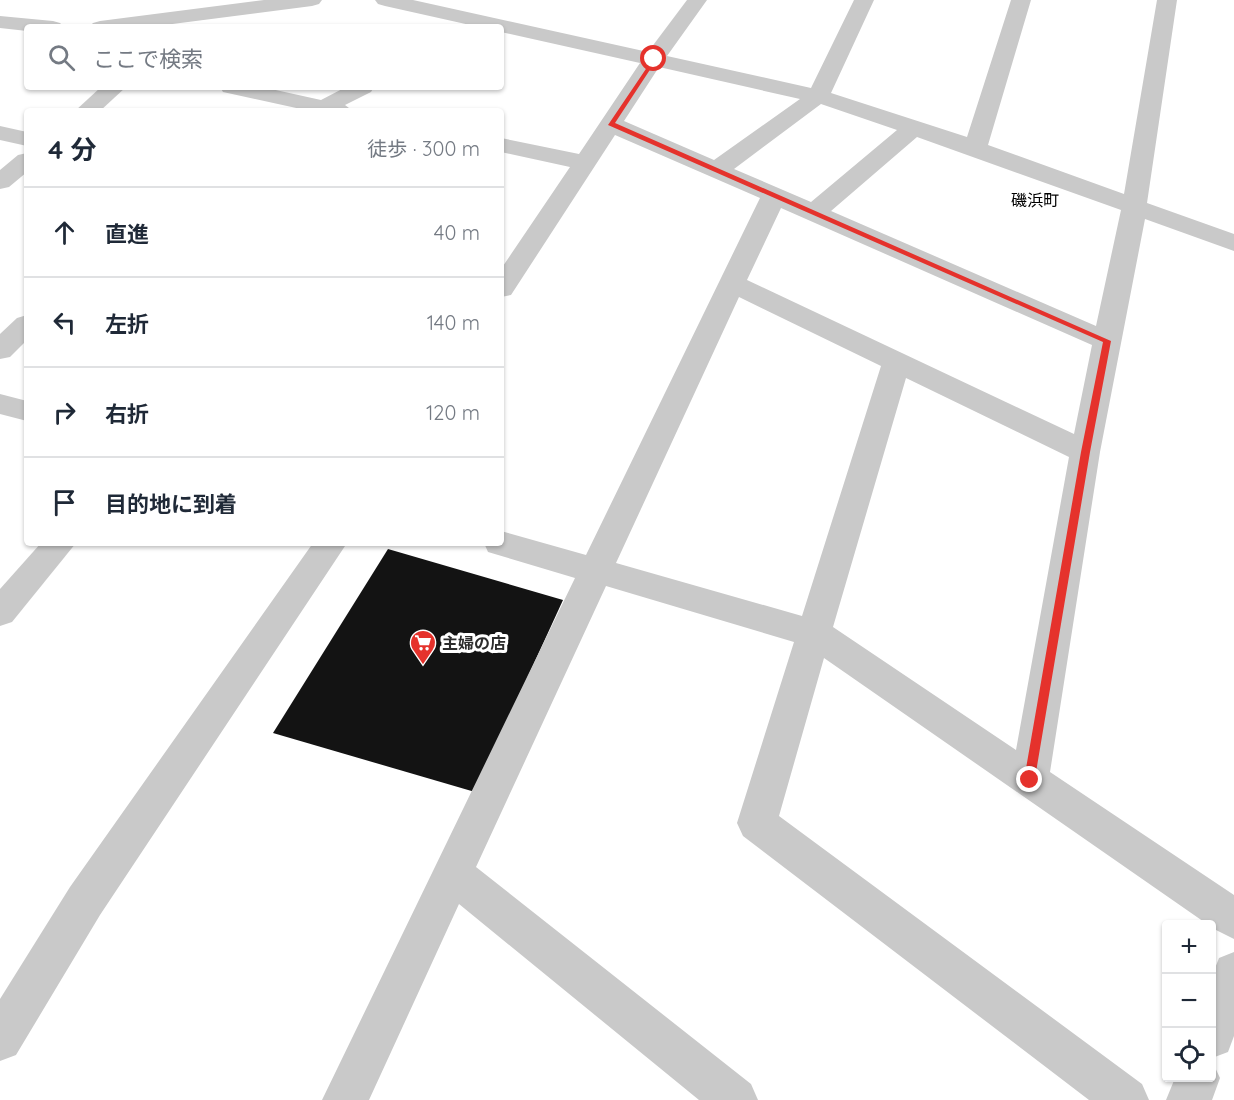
<!DOCTYPE html>
<html lang="ja">
<head>
<meta charset="utf-8">
<style>
	body { margin:0; font-family:Quicksand,"Noto Sans JP",sans-serif; background:#f6f6f7; color:#1f2937 }
	.controls { position:absolute; right:18px; bottom:18px; display:grid; overflow:hidden; border-radius:6px; box-shadow:0 2px 4px #0004 }
	.controls button { width:54px; height:54px; display:grid; place-items:center; padding:0; border:0; border-bottom:2px solid #e0e1e3; background:#fff; color:#1f2937; font:30px sans-serif }
	.stop { position:absolute; width:18px; height:18px; margin:-14px; border:4px solid #e5322c; border-radius:50%; background:#fff }
	.stop.end { background:#e5322c; border-color:#fff; box-shadow:0 2px 6px #0008 }
	.list { margin:0; padding:0; list-style:none }
	h2 { display:flex; justify-content:space-between; align-items:center; height:78px; margin:0; padding:0 24px; font-size:26px }
	h2 small { font-size:20px; font-weight:400; color:#747a83 }
	.list li { display:grid; grid-template-columns:39px 1fr auto; gap:18px; align-items:center; box-sizing:border-box; height:90px; padding:0 24px; border-top:2px solid #e0e1e3 }
	.list b { display:block; font-size:22px; white-space:nowrap }
	.list em { font-size:20px; font-style:normal; color:#747a83 }
	.icon { flex:none; width:33px; height:33px; fill:none; stroke:currentColor; stroke-width:2; stroke-linecap:round; stroke-linejoin:round }
	.map { position:relative; flex:none; width:1234px; height:1100px; overflow:hidden }
	.search { position:absolute; background:#fff; box-shadow:0 2px 4px #0004; left:24px; top:24px; width:480px; height:66px; display:flex; align-items:center; gap:15px; box-sizing:border-box; padding:0 21px; border-radius:6px; color:#747a83; font-size:22px }
	.panel { position:absolute; background:#fff; box-shadow:0 2px 4px #0004; left:24px; top:108px; width:480px; height:438px; border-radius:6px }
	.map>svg:first-child { display:block }
</style>
</head>
<body>
<div class="map">
<svg width="1234" height="1100" viewBox="0 0 1234 1100">
	<rect width="100%" height="100%" fill="#fff"/>
	<polygon fill="#131313" points="388,549 563,600 475,792 273,733"/>
	<g fill="none" stroke-linecap="round" stroke-linejoin="round">
		<g fill="#c9c9c9" fill-rule="evenodd">
			<polygon points="264,0 322,0 319,4 312,6 149,27 89,27 93,23 100,21"/>
			<path d="M375 0H413L648 52 687 0H707L667 56 811 88 854 0H874L831 93 967 137 1011 0H1031L988 145 1124 194 1157 0H1177L1147 203 1234 234V251L1145 219 1100 452 1050 772 1234 895V939L1212 928V924H1207L824 658 779 816 1142 1084 1149 1100H1089L743 836 737 823 794 642 606 586 476 867 751 1084 758 1100H699L459 904 369 1100H322L575 578 488 552 484 543H501V531L586 555 760 198 615 135 511 295 501 297V269L570 167 501 152V138L579 154 640 63 501 32V27H479L385 6 378 4ZM659 67 800 99 714 160 624 121ZM821 104 897 130 811 202 734 169ZM917 137 1121 210 1096 326 831 211ZM781 208 1092 345 1074 434 747 280ZM739 297 881 366 802 616 616 563ZM906 378 1069 457 1016 750 833 627Z"/>
			<polygon points="0,16 53,21 60,23 64,27 27,27 27,31 0,28"/>
			<polygon points="101,87 126,87 100,111 75,111"/>
			<polygon points="220,87 262,87 321,100 346,87 374,87 371,92 345,105 353,111 310,111 223,92"/>
			<polygon points="0,126 27,132 27,146 0,140"/>
			<polygon points="27,153 27,172 9,187 0,189 0,170 18,155"/>
			<polygon points="27,315 27,340 10,357 0,359 0,334 17,318"/>
			<polygon points="0,394 27,401 27,421 0,414"/>
			<polygon points="41,543 76,543 12,622 0,626 0,589"/>
			<polygon points="313,543 347,543 100,915 16,1055 0,1061 0,999 70,887"/>
			<polygon points="1234,952 1234,1036 1228,1052 1212,1058 1212,976 1219,958"/>
			<polygon points="1212,1061 1220,1078 1212,1100 1166,1100 1175,1078 1212,1078"/>
		</g>
	</g>
	<polygon fill="#e5322c" points="654,57 657,59 615,123 1111,341 1090,452 1034,784 1026,784 1024,780 1081,452 1103,342 608,125"/>
	<defs>
		<symbol id="supermarket-pin" viewBox="-11 -11 22 30"><path d="M0 17L-7.5 6A9.5 9.5 0 1 1 7.5 6Z" fill="#e5322c" stroke="#fff"/><path d="M-6-5.5h2.5l.6 2H6L4.5 2H-2.5L-4.4-4H-6ZM-1.5 3.2a1.3 1.3 0 1 0 .1 0ZM3 3.2a1.3 1.3 0 1 0 .1 0Z" fill="#fff"/></symbol>
	</defs>
	<g fill-rule="evenodd">
		<use href="#supermarket-pin" x="408" y="628" width="30" height="40"/>
	</g>
	<g text-anchor="middle" dominant-baseline="central" stroke-width="6" stroke-linejoin="round" paint-order="stroke">
		<g font-size="16" fill="#000" stroke="#fff">
			<text x="1035" y="200">磯浜町</text>
		</g>
		<g font-size="16" font-weight="bold" fill="#2c2c2c" stroke="#fff" text-anchor="start">
			<text x="442" y="643">主婦の店</text>
		</g>
	</g>
</svg>
<div class="controls">
<button>+</button>
<button>−</button>
<button><svg class="icon" aria-label="locate" viewBox="0 0 24 24"><circle cx="12" cy="12" r="6"/><path d="M12 2v4M12 18v4M2 12h4M18 12h4"/></svg></button>
</div>
<div class="stop" style="left:654px;top:59px"></div>
<div class="stop end" style="left:1030px;top:780px"></div>
<div class="search"><svg class="icon" aria-label="search" viewBox="0 0 24 24"><circle cx="10" cy="10" r="6"/><path d="M15 15l6 6"/></svg>ここで検索</div>
<section class="panel">
<h2>4 分<small>徒歩 · 300 m</small></h2>
<ul class="list">
<li><svg class="icon" aria-label="ahead" viewBox="0 0 24 24"><path d="M12 20V5M6 11l6-6 6 6"/></svg><div><b>直進</b></div><em>40 m</em></li>
<li><svg class="icon" aria-label="left" viewBox="0 0 24 24"><path d="M17 20v-9H6M10 6l-5 5 5 5"/></svg><div><b>左折</b></div><em>140 m</em></li>
<li><svg class="icon" aria-label="right" viewBox="0 0 24 24"><path d="M7 20v-9h11M14 6l5 5-5 5"/></svg><div><b>右折</b></div><em>120 m</em></li>
<li><svg class="icon" aria-label="arrive" viewBox="0 0 24 24"><path d="M6 21V4h12l-3 4 3 4H6"/></svg><div><b>目的地に到着</b></div></li>
</ul>
</section>
</div>
</body>
</html>
